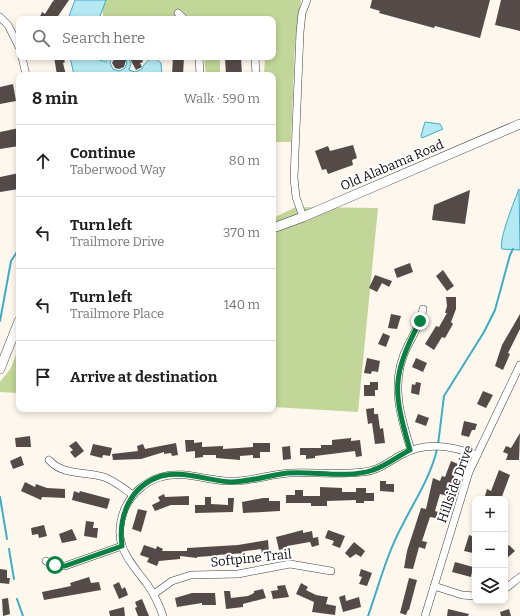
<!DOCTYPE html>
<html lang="en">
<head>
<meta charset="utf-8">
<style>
	body { margin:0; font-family:Bitter,serif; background:#f2f2f2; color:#222 }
	.controls { position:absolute; right:12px; bottom:12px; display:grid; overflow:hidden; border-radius:8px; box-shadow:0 2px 6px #0003 }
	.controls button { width:36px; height:36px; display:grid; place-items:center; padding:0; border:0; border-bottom:1px solid #e0e0e0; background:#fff; color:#222; font:20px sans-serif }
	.stop { position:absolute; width:12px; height:12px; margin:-9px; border:3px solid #0b8043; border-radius:50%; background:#fff }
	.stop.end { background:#0b8043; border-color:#fff; box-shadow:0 1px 4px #0008 }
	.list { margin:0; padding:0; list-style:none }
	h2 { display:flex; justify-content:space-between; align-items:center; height:52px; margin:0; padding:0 16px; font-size:17px }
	h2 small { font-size:13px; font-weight:400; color:#767676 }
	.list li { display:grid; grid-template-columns:26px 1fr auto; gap:12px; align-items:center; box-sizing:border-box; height:72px; padding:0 16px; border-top:1px solid #e0e0e0 }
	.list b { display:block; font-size:15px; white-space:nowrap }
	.list p { margin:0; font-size:13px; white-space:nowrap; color:#767676 }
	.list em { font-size:13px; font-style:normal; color:#767676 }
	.icon { flex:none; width:22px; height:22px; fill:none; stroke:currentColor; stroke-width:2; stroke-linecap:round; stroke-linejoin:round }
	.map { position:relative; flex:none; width:520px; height:616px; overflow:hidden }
	.search { position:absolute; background:#fff; box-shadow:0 2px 6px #0003; left:16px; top:16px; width:260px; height:44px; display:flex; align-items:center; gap:10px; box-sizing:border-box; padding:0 14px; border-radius:8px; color:#767676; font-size:15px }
	.panel { position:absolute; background:#fff; box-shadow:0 2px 6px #0003; left:16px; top:72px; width:260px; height:340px; border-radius:8px }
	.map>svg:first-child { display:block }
</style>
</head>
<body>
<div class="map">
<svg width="520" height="616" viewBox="0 0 520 616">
	<rect width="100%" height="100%" fill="#fef7ed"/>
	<g fill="#c1d698">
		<polygon points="100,0 301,0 295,43 291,142 273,142 273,75 264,75 265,57 273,57 273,19 104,19"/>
		<polygon points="204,57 220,57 220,75 206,75"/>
		<polygon points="296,207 378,208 358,412 273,407 273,218"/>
		<polygon points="19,346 19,393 0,392 0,382 11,368"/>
	</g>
	<g fill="#b4e9f3" stroke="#3eadc6">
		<polygon points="75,0 106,0 99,19 68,19"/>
		<path d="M70 57H98L99 60 106 62 108 57H112L110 63 113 69 119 71 125 68 127 62 126 59 128 58 131 63 129 70 135 72 142 69C144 63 149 59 155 58L161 63 162 75H74Z"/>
		<polygon points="425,122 440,124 443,129 422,138 421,136"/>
		<path d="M519 189 520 250 502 249C498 241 515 199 519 189Z"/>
	</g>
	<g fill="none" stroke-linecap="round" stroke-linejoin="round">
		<g stroke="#3eadc6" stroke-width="2">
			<polyline points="0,321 11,261 19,249"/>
			<polyline points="438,445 444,396 484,332 495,310 510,255 513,249"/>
			<polyline points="0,497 7,539"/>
			<polyline points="9,549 14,579"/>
			<polyline points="17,599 23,616"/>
			<path d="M368 616C379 585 387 553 403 524 415 500 431 476 437 449"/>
		</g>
	</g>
	<g fill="#544b49">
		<polygon points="53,0 69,0 56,19 39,19 42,12 45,14 53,1 55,2"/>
		<polygon points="372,0 490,0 480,38 435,26 434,28 379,13 380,11 370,8"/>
		<polygon points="501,0 520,0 520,31 495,25"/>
		<polygon points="54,57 63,57 65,62 63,63 66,75 57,75"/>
		<polygon points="118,57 127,57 124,67 119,69 115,68 112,63 114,59"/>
		<polygon points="129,57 141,57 143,62 140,63 142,67 136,70"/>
		<polygon points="173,57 184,57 183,75 172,75"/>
		<polygon points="225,57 241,57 242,75 226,75"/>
		<polygon points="13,84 16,101 0,104 0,87"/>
		<polygon points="19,128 19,146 0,149 0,132"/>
		<polygon points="353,145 357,158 352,160 353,165 328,174 326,169 322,170 315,151 328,146 330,151"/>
		<polygon points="19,173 19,189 0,192 0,177"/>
		<polygon points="470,190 465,224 432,220 434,205"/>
		<polygon points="410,263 413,272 397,278 394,269"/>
		<polygon points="443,270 454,286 447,291 436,276"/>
		<polygon points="375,275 392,281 389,287 382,283 377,292 369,288"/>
		<polygon points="446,297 456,297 456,309 451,322 453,324 445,338 442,337 434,350 425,344 436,326 439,327 447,313 445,313 447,306"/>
		<polygon points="391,314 401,316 397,329 388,328"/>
		<polygon points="520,314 520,329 508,353 510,354 503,370 495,366 502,345"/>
		<polygon points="383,333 390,336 386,347 378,344"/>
		<polygon points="367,358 380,361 378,372 372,371 371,374 364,373"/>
		<polygon points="416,358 427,363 423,372 412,367"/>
		<polygon points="370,382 378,382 378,390 375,390 375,396 364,396 364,385 370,385"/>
		<polygon points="416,382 421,383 419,395 411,393 412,384 415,385"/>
		<polygon points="483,391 493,395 486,408 477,404"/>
		<polygon points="374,408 374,414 378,414 380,429 383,428 385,443 375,444 372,423 368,424 366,409"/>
		<polygon points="418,414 429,418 426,426 415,422"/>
		<polygon points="464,421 477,424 475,430 472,430 469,437 461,435"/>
		<polygon points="520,433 519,460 506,460 508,454 503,452 506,446 511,448"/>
		<polygon points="30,436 31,447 16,447 15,438"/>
		<polygon points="351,438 351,441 360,440 362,456 356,457 355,451 315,456 315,458 306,459 306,455 300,455 300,448 321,448 321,445 332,445 332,440"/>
		<polygon points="185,440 194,440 194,443 202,442 202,447 223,446 223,449 253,447 253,443 270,443 270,452 260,452 260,458 253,458 253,455 240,456 240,460 216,458 216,455 203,455 203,457 195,458 195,451 186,452"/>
		<polygon points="76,441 84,451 75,458 70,452 73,450 69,446"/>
		<polygon points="176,443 178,455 172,456 171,453 164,454 164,452 141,459 113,460 112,454 138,451 137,446 143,444 145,449"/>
		<polygon points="93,444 112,448 110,456 103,455 102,458 90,455"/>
		<polygon points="290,446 291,459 283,460 282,447"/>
		<polygon points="21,456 24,465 13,469 10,461"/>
		<polygon points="451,461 458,464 448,496 440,494 435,511 438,512 436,518 430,517 422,541 427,542 425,549 419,547 413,569 404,568 407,551 421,508 426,509 433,478 440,481 442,476 445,477"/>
		<polygon points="499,470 510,475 501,499 490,499 485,496 487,489 491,491"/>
		<polygon points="380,481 386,481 386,484 394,484 394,492 380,491"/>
		<polygon points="25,482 35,487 36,484 47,488 65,489 65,498 42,497 41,500 21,491"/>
		<polygon points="320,487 342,488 342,492 356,492 356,488 366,488 366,493 374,493 374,501 364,501 364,503 356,503 356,500 327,501 327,506 311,506 311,503 286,503 286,495 295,495 295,490 303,490 303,496 320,496"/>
		<polygon points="74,491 79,493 80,491 110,499 107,509 72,500"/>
		<polygon points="164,494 165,497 189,496 189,505 171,505 155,511 152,505 160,501 158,497"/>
		<polygon points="205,497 211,497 211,504 228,505 228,498 234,498 233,512 195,513 195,505 205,505"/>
		<polygon points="263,498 269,498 269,501 280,501 280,511 243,513 242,502"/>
		<polygon points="138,509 147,511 141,532 132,529"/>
		<polygon points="86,521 94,522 93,528 98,528 97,538 84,536"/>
		<polygon points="44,525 47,536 39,538 38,534 32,535 31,528"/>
		<polygon points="72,529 77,540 62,543 59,534"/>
		<polygon points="303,530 303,533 312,531 313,538 318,537 319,545 312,547 310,542 287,546 287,548 279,550 276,537"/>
		<polygon points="328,530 345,536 340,548 332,545 334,541 325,538"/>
		<polygon points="469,535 475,537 473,553 464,551"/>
		<polygon points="268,540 269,552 262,553 261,549 245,551 246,553 217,555 218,557 211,558 211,556 197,557 197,558 180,556 180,559 159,561 157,566 147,562 149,558 140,555 144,545 156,549 157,546 163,549 162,551 187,551 187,548 238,545"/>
		<polygon points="354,542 365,551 361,557 356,554 350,558 345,553"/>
		<polygon points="509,545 515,551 505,560 505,548"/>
		<polygon points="455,562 473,567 471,577 452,572"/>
		<polygon points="0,569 7,570 7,578 10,578 9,584 0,583"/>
		<polygon points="361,569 372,573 367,586 359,584 362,577 359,576"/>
		<polygon points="89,577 91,583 99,582 101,590 44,600 42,592 71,586 70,583"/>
		<polygon points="409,578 417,580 409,610 408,610 406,615 400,613"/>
		<polygon points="119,582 122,589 125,587 128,595 119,599 113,585"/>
		<polygon points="301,583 308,587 306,590 316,595 328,597 326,604 336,606 335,615 312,612 314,602 296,594"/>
		<polygon points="285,585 289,597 273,599 271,591 278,590 277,586"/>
		<polygon points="263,589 266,598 243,604 243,607 226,609 224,591 230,591 231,598 248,596 254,593 254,591"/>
		<polygon points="192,593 215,593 216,605 202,605 202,603 177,607 175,598"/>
		<polygon points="345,595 346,601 359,597 361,607 343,612 339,597"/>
		<polygon points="8,598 10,614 3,616 2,599"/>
		<polygon points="142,599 149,616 138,616 135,608 137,607 135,602"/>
		<polygon points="124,607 125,616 110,616 109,611"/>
		<polygon points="448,609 469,614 468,616 447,616"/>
		<polygon points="509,609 511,616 501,616 500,612"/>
	</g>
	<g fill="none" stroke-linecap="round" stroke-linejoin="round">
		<defs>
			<g id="minor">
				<polyline points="178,13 184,19"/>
				<polyline points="0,17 8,25 19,47"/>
				<polyline points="22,57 26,75"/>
				<polyline points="199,57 200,75"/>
				<polyline points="255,57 256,75"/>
				<polyline points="303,217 296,197 294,178 300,32 302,13 307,0"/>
				<path d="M411 450C401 418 391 387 404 354 410 339 421 325 423 309"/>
				<path d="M49 460C63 476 85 471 104 477 115 481 124 489 133 495"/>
				<polyline points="46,561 55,565 65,566 122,546"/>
				<polyline points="434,586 462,595 475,596"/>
				<polyline points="505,589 520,577"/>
				<polyline points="154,594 172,581 191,575 238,574 290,564 331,571"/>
				<path d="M163 616C159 604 154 594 147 584 127 558 111 542 125 508 132 493 146 481 161 477 184 470 207 481 230 481 250 482 270 474 290 473 314 472 339 475 363 472 378 471 388 462 401 455 426 441 451 446 477 455"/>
				<polyline points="425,616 469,472 520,365"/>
			</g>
			<g id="tertiary">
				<polyline points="273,228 303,217 520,124"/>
				<polyline points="0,369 19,321"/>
			</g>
		</defs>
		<use href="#minor" stroke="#3f3f3f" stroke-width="8"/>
		<use href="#tertiary" stroke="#3f3f3f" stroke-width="10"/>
		<use href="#minor" stroke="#fff" stroke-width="7"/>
		<use href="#tertiary" stroke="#fff" stroke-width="9"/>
	</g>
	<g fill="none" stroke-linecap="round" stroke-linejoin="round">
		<path stroke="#0b8043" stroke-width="5" d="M55 565 65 566 122 546C118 516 130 486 161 476 184 470 208 481 231 482 250 482 269 475 288 473 315 471 347 479 373 470 386 466 398 456 410 450 393 391 391 377 420 321"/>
	</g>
	<g text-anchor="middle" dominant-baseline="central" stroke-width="4" stroke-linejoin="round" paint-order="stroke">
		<g font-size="13" fill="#0c0c0c" stroke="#fff">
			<text transform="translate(392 165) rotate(-23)">Old Alabama Road</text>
			<text transform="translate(455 484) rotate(-70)">Hillside Drive</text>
			<text transform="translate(251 558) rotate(-6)">Softpine Trail</text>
		</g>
	</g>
</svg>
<div class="controls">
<button>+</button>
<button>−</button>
<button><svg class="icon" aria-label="layers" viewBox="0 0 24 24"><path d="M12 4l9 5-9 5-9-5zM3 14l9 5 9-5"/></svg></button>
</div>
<div class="stop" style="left:55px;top:565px"></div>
<div class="stop end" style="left:420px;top:321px"></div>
<div class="search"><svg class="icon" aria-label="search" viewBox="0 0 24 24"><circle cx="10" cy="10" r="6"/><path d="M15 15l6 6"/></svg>Search here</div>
<section class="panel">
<h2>8 min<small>Walk · 590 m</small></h2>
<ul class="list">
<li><svg class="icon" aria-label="ahead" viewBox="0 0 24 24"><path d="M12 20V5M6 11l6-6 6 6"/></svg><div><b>Continue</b><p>Taberwood Way</p></div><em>80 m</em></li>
<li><svg class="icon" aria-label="left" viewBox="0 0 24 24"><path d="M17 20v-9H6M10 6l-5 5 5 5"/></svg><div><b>Turn left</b><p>Trailmore Drive</p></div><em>370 m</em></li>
<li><svg class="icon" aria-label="left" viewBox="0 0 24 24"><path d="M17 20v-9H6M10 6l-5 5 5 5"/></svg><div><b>Turn left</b><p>Trailmore Place</p></div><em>140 m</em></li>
<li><svg class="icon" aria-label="arrive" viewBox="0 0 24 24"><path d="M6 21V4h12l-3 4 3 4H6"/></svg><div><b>Arrive at destination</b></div></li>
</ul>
</section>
</div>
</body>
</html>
